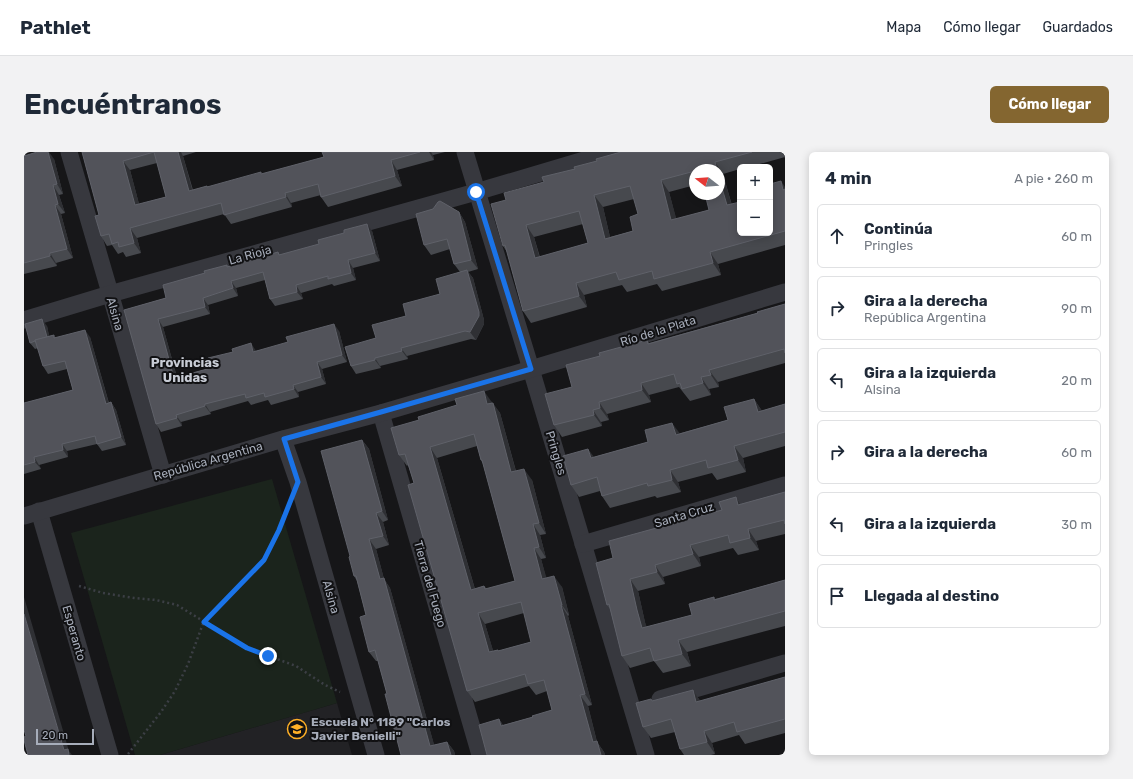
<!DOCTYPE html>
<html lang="es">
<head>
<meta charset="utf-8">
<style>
	body { margin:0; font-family:Rubik,sans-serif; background:#f2f2f3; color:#1f2937 }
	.controls { position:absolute; right:12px; top:12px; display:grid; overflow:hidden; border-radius:6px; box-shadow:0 2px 10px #0003 }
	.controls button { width:36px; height:36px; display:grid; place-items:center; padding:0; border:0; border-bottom:1px solid #e0e1e3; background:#fff; color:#1f2937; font:20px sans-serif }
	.compass { position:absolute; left:665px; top:12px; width:36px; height:36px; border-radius:50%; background:#fff; box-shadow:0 2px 10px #0003; rotate:287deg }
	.scale { position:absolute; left:12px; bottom:10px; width:58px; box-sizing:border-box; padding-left:4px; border:2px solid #a7adba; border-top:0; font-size:11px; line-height:14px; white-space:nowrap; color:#a7adba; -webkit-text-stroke:3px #111113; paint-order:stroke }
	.stop { position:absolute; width:12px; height:12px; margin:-9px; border:3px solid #1a73e8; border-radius:50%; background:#fff }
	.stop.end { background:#1a73e8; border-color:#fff; box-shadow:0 1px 4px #0008 }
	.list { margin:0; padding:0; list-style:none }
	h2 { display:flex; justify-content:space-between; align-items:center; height:52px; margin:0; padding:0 16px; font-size:17px }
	h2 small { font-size:13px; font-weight:400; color:#747a83 }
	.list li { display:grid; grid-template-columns:26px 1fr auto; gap:12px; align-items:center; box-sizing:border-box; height:64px; margin:0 8px 8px; padding:0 8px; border:1px solid #e0e1e3; border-radius:6px }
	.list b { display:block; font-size:15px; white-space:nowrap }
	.list p { margin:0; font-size:13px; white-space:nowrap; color:#747a83 }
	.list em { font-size:13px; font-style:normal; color:#747a83 }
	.icon { flex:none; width:22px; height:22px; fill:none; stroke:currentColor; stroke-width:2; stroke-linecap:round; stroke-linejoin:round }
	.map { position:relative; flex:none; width:761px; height:603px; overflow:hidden; border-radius:6px }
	header { display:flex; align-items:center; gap:24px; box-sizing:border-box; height:56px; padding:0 20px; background:#fff; border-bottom:1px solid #e0e1e3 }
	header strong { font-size:19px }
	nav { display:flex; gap:22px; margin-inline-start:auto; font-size:14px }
	.intro { display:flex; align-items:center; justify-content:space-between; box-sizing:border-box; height:96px; padding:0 24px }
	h1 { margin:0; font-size:28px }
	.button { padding:10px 18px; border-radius:6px; background:#846630; color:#fff; font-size:14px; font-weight:700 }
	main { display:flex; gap:24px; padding:0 24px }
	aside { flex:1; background:#fff; border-radius:6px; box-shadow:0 2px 10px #0003 }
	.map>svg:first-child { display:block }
</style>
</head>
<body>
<header>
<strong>Pathlet</strong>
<nav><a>Mapa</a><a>Cómo llegar</a><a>Guardados</a></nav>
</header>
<div class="intro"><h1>Encuéntranos</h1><a class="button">Cómo llegar</a></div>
<main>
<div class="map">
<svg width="761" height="603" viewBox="0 0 761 603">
	<rect width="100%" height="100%" fill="#161618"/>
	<polygon fill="#222225" points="313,551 328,603 136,603"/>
	<polygon fill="#1b241c" points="248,327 313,551 136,603 111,603 47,381"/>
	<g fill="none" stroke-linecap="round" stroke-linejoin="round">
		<g stroke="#3c3f45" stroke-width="2.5" stroke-dasharray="2 3" stroke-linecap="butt">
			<polyline points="55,434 79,441 110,446 132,448 153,453 223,496 272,514 301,533 316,540"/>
			<polyline points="104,602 137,560 151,539 164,512 180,469 240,408 255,378 263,358"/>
		</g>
		<g stroke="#37383e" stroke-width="17">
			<polyline points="45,0 139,323"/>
			<polyline points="441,0 507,217 622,603"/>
			<polyline points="0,168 86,142 452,40 587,0"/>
			<polyline points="357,261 456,603"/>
			<polyline points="259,287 274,330 352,603"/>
			<polyline points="15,359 86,603"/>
			<polyline points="0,364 259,287 357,261 507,217 761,140"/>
			<polyline points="559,392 761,333"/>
			<polyline points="636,547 761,511"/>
		</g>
	</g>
	<g fill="#47494e" fill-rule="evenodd">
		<path d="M58 0H172L159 4 169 38 183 34 184 35 238 22 300 5 298 0H421L409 3 410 8 373 18 378 34 304 55 297 45V43L267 51 268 55 207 72 200 62 113 86 117 101 102 105 99 100 94 102 88 93 83 94 77 84 75 63ZM133 11 142 45 115 52 106 18Z"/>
		<path d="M597 0H761V5L725 15H716V17L699 22 716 81 761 35V93L694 112 697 123 638 139 633 132 603 140 598 133 560 143 563 155 507 171 499 159 483 100 479 94 482 48 551 17ZM671 18H695L685 58 652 67 645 40 671 33ZM610 47 614 62 609 79 586 85 579 55ZM559 72 564 91 516 105 510 85Z"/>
		<polygon points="0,4 30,7 39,42 35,43 41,61 37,62 49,106 32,111 33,114 0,122"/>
		<polygon points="435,60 441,70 454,117 444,120 449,126 460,168 460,172 452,188 447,187 383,204 384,207 356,214 357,216 332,222 327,214 352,186 382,164 416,142 436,120 430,112 426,97 407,103 400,93"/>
		<polygon points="348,79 356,109 329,116 332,128 310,134 308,132 277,141 279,147 251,154 246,147 241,128 212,136 214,144 184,153 186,162 139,175 153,225 187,216 232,199 315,179 323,210 298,217 302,232 274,240 275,245 247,253 244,248 227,253 224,249 186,260 187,262 157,270 158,274 137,280 132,272 100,158 142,146 203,113 204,115 254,100 256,103"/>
		<polygon points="761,152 761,211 694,230 695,235 685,237 687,243 666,249 655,235 625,243 627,250 583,262 585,268 577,270 578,274 538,285 530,273 548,235 576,204 623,188 625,191 734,161"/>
		<polygon points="23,174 25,184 30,183 31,186 66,185 85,251 87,250 92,258 102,293 78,299 73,292 43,299 44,305 15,313 17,317 0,322 0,251 49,238 43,217 24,222 19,214 14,196 11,197 6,191"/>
		<polygon points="730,247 738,259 761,252 761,294 719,306 722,320 693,328 688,321 654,330 657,340 633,346 631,344 586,356 578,344 576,339 555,345 547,333 570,305 704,268"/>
		<path d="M467 249 468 251 476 261 492 319 508 328 522 382 516 383 522 406 517 407 522 426 538 435 545 463 544 464 568 553 564 554 573 590 580 600 581 603H463L475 567 479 573 509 565 528 558 523 539 512 543 505 534 451 550 443 539 390 331 384 313 383 314 375 303ZM453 294 457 308 459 312 491 429 463 437 460 434 451 437 413 306ZM500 461 507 490 474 499V498L469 499 461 472Z"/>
		<polygon points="338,288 345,297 364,368 359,370 365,393 352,397 360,427 366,436 410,593 423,590 430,599 431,603 377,603 363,542 354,509 352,509 345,500 342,463 333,429 330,424 326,404"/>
		<polygon points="761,340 761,382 732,389 735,398 714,403 709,396 675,405 677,414 639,425 641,432 614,439 622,475 668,463 690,445 691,447 761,428 761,474 663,500 667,514 639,521 630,509 606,516 598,504 586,457 583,453 589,406 698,358 712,345 717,352"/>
		<polygon points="761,525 761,581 721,592 715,583 688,591 691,602 687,603 660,603 656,597 651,580 627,586 619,575 669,538 676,549"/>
	</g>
	<g fill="#2f3034">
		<polygon points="24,0 25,0 30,7 39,42 33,32"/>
		<polygon points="154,0 157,0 159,4 171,48 165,39"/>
		<polygon points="405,0 407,0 409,3 410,8"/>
		<polygon points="367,8 373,18 378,34 371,24"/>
		<polygon points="99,9 106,18 118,63 111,53"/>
		<polygon points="691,10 699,22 711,65 703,53 695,26 695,18 693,18"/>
		<polygon points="637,28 645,40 656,80 647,68"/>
		<polygon points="757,29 761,35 761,40 759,38"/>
		<polygon points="29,33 35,43 41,61 34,52"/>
		<polygon points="261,41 267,51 268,55 262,45"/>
		<polygon points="570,43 579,55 589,98 581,87"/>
		<polygon points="31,53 37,62 49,106 43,97"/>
		<polygon points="435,60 441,70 454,117 447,108"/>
		<polygon points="343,72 348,79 356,109 351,101"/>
		<polygon points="502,73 510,85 519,118 511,106"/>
		<polygon points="106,76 113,86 117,101 110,91"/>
		<polygon points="686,100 694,112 697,123 689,111"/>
		<polygon points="26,101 32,111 33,114 26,104"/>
		<polygon points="324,108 329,116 332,128 327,121"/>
		<polygon points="443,118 449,126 460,168 460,172 452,188 446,180"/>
		<polygon points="207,129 212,136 214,144 209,136"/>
		<polygon points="552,131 560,143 563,155 555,144"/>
		<polygon points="272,133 277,141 279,147 273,140"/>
		<polygon points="179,146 184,153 186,162 181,155"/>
		<polygon points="18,167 23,174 27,192 23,186"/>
		<polygon points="134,167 139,175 155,233 150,226"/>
		<polygon points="310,172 315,179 323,210 318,203"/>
		<polygon points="61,178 66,185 87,259 82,252"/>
		<polygon points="227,191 232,199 229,200"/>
		<polygon points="377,196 383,204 384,207 378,199"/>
		<polygon points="351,206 356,214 357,216 351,208"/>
		<polygon points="293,210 298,217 302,232 297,225"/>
		<polygon points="685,218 694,230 695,235 687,223"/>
		<polygon points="677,225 685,237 687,243 679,231"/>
		<polygon points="617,231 625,243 627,250 618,238"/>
		<polygon points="269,233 274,240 275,245 270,237"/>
		<polygon points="460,239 467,249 471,263 463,252"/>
		<polygon points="730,247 738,259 734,260"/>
		<polygon points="87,250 92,258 102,293 97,285"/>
		<polygon points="575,250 583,262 585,268 576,256"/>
		<polygon points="469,251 476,261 495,331 487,320"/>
		<polygon points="181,252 186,260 187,262 181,254"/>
		<polygon points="569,258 577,270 578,274 570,263"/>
		<polygon points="152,263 157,270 158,274 153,266"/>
		<polygon points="648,271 657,283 652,283"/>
		<polygon points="338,288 345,297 364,368 358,359"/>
		<polygon points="38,292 43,299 44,305 39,298"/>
		<polygon points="710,294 719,306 722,320 714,308"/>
		<polygon points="406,295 413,306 454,448 447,438"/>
		<polygon points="564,297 573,309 567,306"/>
		<polygon points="10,305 15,313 17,317 11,310"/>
		<polygon points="500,317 508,328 522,382 515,371"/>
		<polygon points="646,318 654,330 657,340 648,328"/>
		<polygon points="712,345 720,357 714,353"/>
		<polygon points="352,361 359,370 365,393 359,384"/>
		<polygon points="509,372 516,383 522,406 515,395"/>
		<polygon points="724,377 732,389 735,398 726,386"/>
		<polygon points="345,387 352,397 360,427 366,436 413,603 406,594 356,427"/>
		<polygon points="666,393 675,405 677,414 669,402"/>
		<polygon points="510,396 517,407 526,438 518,427"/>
		<polygon points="631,413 639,425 641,432 633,420"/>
		<polygon points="530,424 538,435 545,463 538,453"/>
		<polygon points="606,427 614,439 621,470 627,488 618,476 613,458"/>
		<polygon points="0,445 45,599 48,603 43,603 40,598 0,462"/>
		<polygon points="537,453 544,464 568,553 561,542"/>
		<polygon points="454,461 461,472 473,511 465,500"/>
		<polygon points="654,488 663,500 667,514 658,502"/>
		<polygon points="669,538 677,550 672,550"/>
		<polygon points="556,543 564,554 573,590 580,600 581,603 577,603 569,590"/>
		<polygon points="475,567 482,578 477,574"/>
		<polygon points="680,579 688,591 691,602 683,590"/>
		<polygon points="423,590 430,599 431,603 427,603"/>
	</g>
	<g fill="#52535a" stroke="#5f6169" fill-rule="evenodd">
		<polygon points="13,0 24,0 33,32 29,33 34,52 31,53 43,97 26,101 26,104 0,111 0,4"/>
		<path d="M58 0H154L165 39 183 34V35L237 20V22L300 5 298 0H396L367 8 371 24 297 45 294 32 261 41 262 45 200 63 197 51 106 76 110 91 95 95 94 90 88 92 85 82 77 84 71 64 75 63ZM130 0 142 45 111 53 99 9Z"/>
		<path d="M597 0H728L691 10 693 18H671V19L637 28 647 68 685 58 681 42H695V26L703 53 716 50V81H746V32L757 29 759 38 761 37V79L686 100 689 111 630 127 628 119 595 128 592 120 552 131 555 144 499 159 481 93 479 94 467 52 482 48 480 41 520 30 518 25 551 17 550 15 573 9 572 7ZM606 34 614 62 606 65 609 79 581 87 570 43ZM555 59 564 91 511 106 502 73Z"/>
		<polygon points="416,49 435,60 447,108 430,112 423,87 400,93 392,62 409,57 414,50"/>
		<polygon points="343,72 351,101 324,108 327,121 304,127 304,124 272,133 273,140 246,147 239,120 207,129 209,136 179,146 181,155 134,167 150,226 187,216 184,206 209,200 208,197 227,191 229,200 264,190 262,185 310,172 318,203 293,210 297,225 269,233 270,237 241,245 240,241 222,246 221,242 181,252 181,254 152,263 153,266 132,272 100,158 142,146 139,133 181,121 180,119 203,113 203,115 254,100 255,103 295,92 294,88 320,81 320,78"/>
		<polygon points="443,118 455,160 455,164 446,180 441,179 377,196 378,199 351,206 351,208 327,214 321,195 352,186 348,173 382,164 379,152 416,142 412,127"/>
		<polygon points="761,152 761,201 760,197 685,218 687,223 677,225 679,231 658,237 656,231 653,232 650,222 617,231 618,238 575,250 576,256 569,258 570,263 530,273 521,242 548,235 542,213 576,204 575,201 623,188 624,192 734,161 733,160"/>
		<polygon points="18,167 23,185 11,188 11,189 6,191 1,172"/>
		<polygon points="61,178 82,252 87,250 97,285 73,292 71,284 38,292 39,298 10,305 11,310 0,313 0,251 49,238 41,209 19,214 11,188 30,183 30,186"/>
		<path d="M460 239 463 252 469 251 487 320 500 317 515 371 509 372 515 395 510 396 518 427 530 424 538 453H537L561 542 556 543 569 590 573 589 577 603H463L455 573 475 567 477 574 509 565 508 564 528 558 520 528 504 532 501 522 443 539 384 333 390 331 381 302 375 303 367 276 395 268 394 265 433 253 431 247ZM450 282 457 308H458L491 429 461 437 460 434 447 438 406 295ZM497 450 507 490 474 499V498L465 500 454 461Z"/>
		<polygon points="730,247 734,260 761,252 761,280 710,294 714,308 684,316 682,308 646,318 648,328 624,334 623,331 578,344 573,325 547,333 539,304 564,297 567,306 624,290 621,278 648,271 652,283 704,268 700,255"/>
		<polygon points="338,288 358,359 352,361 359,384 345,387 356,427 360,426 406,594 423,590 427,603 377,603 361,542 363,542 351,498 345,500 336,465 342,463 332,424 330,424 325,405 326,404 297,299"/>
		<polygon points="761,340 761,372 760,368 724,377 726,386 706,391 704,383 666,393 669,402 631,413 633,420 606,427 613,458 618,476 668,463 665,452 690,445 690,448 761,428 761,459 654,488 658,502 630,509 626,496 598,504 585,452 583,453 572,411 589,406 585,389 698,358 695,350 712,345 714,353"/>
		<polygon points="0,462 40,598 44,597 45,603 4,603 0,588 0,585 2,584 0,578"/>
		<polygon points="761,525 761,567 713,580 710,570 680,579 683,590 656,597 647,567 619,575 612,551 627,547 628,549 669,538 672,550"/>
	</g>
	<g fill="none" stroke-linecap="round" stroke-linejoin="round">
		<polyline stroke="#1a73e8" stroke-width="5" points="244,504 223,496 180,470 240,408 255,378 274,330 260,287 357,260 507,217 452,40"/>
	</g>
	<defs>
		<symbol id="school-ring" viewBox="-11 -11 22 22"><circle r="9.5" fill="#111113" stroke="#ffb027" stroke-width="1.5"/><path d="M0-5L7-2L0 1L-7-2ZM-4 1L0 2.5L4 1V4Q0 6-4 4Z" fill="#ffb027"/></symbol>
	</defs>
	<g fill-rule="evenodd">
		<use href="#school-ring" x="262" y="566" width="22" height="22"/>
	</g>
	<g text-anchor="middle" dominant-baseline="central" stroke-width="4" stroke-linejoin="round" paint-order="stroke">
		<g font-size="12" fill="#a7adba" stroke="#111113">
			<text transform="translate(226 103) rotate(-16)">La Rioja</text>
			<text transform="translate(91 162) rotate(74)">Alsina</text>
			<text transform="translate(634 179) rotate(-17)">Río de la Plata</text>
			<text transform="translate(532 301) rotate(73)">Pringles</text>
			<text transform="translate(184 309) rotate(-16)">República Argentina</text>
			<text transform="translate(660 363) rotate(-17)">Santa Cruz</text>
			<text transform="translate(406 432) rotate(74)">Tierra del Fuego</text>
			<text transform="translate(307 445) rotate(74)">Alsina</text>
			<text transform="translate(50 481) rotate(74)">Esperanto</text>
		</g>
		<g font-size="12" font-weight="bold" fill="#a7adba" stroke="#111113" text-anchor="start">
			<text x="287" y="570">Escuela N° 1189 "Carlos<tspan x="287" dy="14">Javier Benielli"</tspan></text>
		</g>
		<g font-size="13" font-weight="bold" fill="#c8ccd5" stroke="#111113">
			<text x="161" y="210">Provincias<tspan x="161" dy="15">Unidas</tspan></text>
		</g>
	</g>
</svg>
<div class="controls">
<button>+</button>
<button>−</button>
</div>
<svg class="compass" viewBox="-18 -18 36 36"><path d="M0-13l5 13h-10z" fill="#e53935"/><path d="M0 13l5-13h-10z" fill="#747a83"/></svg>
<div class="scale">20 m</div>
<div class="stop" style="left:452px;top:40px"></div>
<div class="stop end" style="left:244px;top:504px"></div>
</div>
<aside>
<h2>4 min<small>A pie · 260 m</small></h2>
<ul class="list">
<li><svg class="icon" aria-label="ahead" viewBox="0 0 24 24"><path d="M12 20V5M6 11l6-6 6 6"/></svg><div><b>Continúa</b><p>Pringles</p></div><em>60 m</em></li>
<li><svg class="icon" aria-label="right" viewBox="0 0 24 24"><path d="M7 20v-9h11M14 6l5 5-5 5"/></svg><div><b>Gira a la derecha</b><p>República Argentina</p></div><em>90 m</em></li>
<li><svg class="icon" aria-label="left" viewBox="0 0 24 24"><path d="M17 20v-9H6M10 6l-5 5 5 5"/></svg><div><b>Gira a la izquierda</b><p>Alsina</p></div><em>20 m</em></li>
<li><svg class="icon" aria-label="right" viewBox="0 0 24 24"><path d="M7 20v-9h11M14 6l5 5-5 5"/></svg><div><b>Gira a la derecha</b></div><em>60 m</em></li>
<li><svg class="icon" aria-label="left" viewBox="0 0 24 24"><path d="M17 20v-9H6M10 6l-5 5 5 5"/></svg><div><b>Gira a la izquierda</b></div><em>30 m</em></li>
<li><svg class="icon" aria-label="arrive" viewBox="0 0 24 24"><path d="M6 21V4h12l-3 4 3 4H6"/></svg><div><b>Llegada al destino</b></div></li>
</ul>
</aside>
</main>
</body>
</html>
